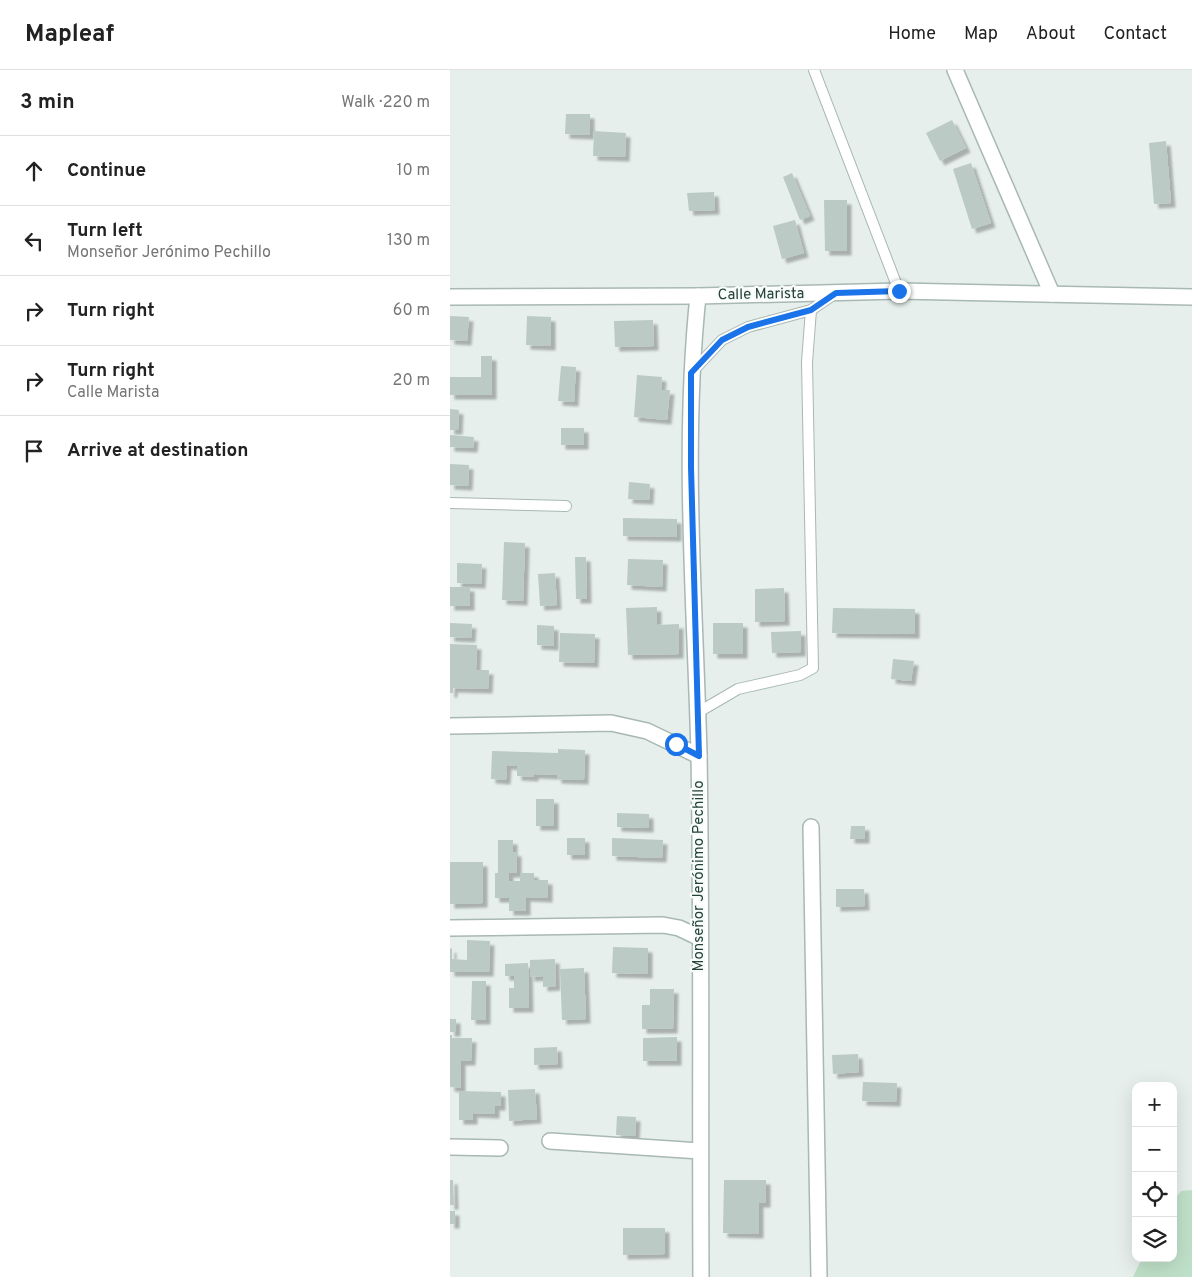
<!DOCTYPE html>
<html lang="en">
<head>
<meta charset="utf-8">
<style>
	body { margin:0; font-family:Overpass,sans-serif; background:#f2f2f2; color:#222 }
	.controls { position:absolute; right:15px; bottom:15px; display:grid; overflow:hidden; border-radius:10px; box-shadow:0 5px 20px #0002 }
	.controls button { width:45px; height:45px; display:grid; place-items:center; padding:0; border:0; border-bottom:1px solid #e0e0e0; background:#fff; color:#222; font:25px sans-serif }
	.stop { position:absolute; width:15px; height:15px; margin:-11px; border:4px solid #1a73e8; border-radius:50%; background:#fff }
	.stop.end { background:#1a73e8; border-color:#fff; box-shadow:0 1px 5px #0008 }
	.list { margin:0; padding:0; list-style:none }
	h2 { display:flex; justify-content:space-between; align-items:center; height:65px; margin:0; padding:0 20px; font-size:21px }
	h2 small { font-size:16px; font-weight:400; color:#767676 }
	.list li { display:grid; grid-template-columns:32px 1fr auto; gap:15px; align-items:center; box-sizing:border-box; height:70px; padding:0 20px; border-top:1px solid #e0e0e0 }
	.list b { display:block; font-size:19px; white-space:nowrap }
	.list p { margin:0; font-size:16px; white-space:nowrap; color:#767676 }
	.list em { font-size:16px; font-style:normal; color:#767676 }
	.icon { flex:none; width:28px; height:28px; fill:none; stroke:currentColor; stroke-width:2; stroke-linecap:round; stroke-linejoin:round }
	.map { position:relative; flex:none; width:742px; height:1207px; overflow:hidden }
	header { display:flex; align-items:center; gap:30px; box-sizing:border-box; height:70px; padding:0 25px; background:#fff; border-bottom:1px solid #e0e0e0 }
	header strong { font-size:24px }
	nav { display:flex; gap:28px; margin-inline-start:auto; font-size:18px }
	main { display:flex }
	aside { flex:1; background:#fff }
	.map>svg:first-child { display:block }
</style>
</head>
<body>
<header>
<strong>Mapleaf</strong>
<nav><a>Home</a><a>Map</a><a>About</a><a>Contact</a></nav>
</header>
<main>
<aside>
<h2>3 min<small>Walk · 220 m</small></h2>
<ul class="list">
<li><svg class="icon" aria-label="ahead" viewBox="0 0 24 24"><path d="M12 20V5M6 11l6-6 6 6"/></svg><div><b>Continue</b></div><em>10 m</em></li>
<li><svg class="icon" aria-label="left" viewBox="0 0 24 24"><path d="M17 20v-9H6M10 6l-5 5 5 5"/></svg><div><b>Turn left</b><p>Monseñor Jerónimo Pechillo</p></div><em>130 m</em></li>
<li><svg class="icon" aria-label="right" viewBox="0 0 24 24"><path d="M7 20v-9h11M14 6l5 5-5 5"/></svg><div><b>Turn right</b></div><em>60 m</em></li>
<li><svg class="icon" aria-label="right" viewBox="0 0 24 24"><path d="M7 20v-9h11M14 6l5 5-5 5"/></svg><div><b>Turn right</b><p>Calle Marista</p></div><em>20 m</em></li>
<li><svg class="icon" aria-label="arrive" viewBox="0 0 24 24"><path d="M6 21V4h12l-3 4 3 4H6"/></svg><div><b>Arrive at destination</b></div></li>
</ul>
</aside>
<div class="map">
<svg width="742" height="1207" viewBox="0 0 742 1207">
	<defs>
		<filter id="shadow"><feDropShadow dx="4.5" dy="4.5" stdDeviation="1" flood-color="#0004"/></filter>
	</defs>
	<rect width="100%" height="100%" fill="#e6efeb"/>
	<polygon fill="#bfe0c8" points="742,1120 742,1207 683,1207 692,1188 723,1188 723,1131 731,1121"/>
	<g fill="#bbcac4" filter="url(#shadow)">
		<polygon points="116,44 140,44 140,65 115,64"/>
		<polygon points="502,50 516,78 490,91 476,63"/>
		<polygon points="144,61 176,63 175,87 143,86"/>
		<polygon points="716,71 721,133 704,134 699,73"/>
		<polygon points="521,93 541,153 522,159 503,99"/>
		<polygon points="342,103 360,146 350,150 333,107"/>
		<polygon points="264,122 265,140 239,141 237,123"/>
		<polygon points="374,130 397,130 397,181 375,181"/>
		<polygon points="345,150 354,183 332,189 323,156"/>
		<polygon points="0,246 19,247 17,271 0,270"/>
		<polygon points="77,246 101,247 101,276 76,275"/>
		<polygon points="203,250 204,276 165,277 164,251"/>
		<polygon points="31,286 42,286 42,325 0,325 0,307 31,307"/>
		<polygon points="111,296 126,297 124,332 108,331"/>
		<polygon points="187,305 212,307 211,320 220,320 217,350 184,347"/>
		<polygon points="0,339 9,340 8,360 0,360"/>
		<rect x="111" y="358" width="23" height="17"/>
		<polygon points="0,365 24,367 23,378 0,377"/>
		<polygon points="0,394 19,395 18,416 0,415"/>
		<polygon points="179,412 200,414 199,430 178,429"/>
		<polygon points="173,448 227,449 227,467 173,466"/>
		<polygon points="54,472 75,473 73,531 52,530"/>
		<polygon points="125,487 136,487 137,529 126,529"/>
		<polygon points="178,489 213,490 212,517 177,515"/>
		<polygon points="7,493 32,494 31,514 7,513"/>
		<polygon points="105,503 107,535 90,536 88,504"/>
		<rect x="0" y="517" width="20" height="19"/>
		<polygon points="334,518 335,551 305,552 305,519"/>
		<polygon points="207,537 207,555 229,554 229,584 178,585 176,538"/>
		<polygon points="383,538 465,539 465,564 382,563"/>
		<polygon points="0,553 22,554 21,568 0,567"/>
		<rect x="263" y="553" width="30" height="31"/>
		<polygon points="87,555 104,556 104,576 87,575"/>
		<polygon points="351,561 351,582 322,583 321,562"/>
		<polygon points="110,563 145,564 144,593 109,592"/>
		<polygon points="0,574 27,575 26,600 39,600 38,619 3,618 3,623 0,623"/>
		<polygon points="443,589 464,591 461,611 441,609"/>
		<polygon points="108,679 135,680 134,710 107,709 107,705 84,704 84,707 67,706 67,696 57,695 56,710 41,709 42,681 108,683"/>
		<rect x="86" y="729" width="18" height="27"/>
		<polygon points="167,743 199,744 199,758 167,757"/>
		<polygon points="401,756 415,756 415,769 400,769"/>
		<rect x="117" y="768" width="18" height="17"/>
		<polygon points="162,768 213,770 212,788 162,786"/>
		<polygon points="48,770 63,770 63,782 67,782 67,803 59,803 59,811 70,811 70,803 84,803 84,810 98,810 98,828 76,827 76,841 59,841 59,828 45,828 45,803 48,803"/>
		<polygon points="0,792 33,792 33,833 0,834"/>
		<polygon points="386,819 414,819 415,836 386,837"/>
		<polygon points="17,870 40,871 39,902 0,902 0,878 2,879 2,889 17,890"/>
		<polygon points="163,877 198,878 198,904 162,903"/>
		<polygon points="105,889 106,916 93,917 93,906 80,907 80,890"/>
		<polygon points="78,893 79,938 59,938 59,918 64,918 64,906 55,906 55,894"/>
		<polygon points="134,898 136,949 112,950 110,899"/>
		<polygon points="22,911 36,911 36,950 21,950"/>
		<polygon points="200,919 224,919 223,959 192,959 192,935 200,935"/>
		<rect x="0" y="949" width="6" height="13"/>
		<polygon points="0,965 2,965 2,968 22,968 21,991 11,991 11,1018 0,1017"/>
		<polygon points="227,967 227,991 193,991 193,968"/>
		<polygon points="107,977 108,994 84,995 84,978"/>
		<polygon points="408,984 409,1002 383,1004 382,985"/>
		<polygon points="413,1012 447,1013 446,1032 412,1031"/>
		<polygon points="85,1019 87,1049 59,1051 58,1020"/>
		<polygon points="9,1021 51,1022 51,1036 45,1036 45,1044 23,1043 23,1050 9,1050"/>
		<polygon points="167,1046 186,1047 185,1066 166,1065"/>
		<polygon points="0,1110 3,1110 4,1135 0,1135"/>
		<polygon points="274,1110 316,1110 316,1133 309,1133 309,1164 273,1163"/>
		<rect x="0" y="1141" width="5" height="13"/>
		<polygon points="173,1158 215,1158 215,1184 173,1185"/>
	</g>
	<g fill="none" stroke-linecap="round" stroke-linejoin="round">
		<defs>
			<g id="service">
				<polyline points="364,0 449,221"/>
				<polyline points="242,302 272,270 298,257 361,240 386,223"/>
				<polyline points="0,433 116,436"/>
				<polyline points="247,643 288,619 350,605 363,598 357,292 361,240"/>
			</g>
			<g id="minor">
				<polyline points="505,0 602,224"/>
				<path d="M248 226C232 378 245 532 249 684 252 858 250 1033 251 1207"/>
				<polyline points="0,227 248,226 449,221 742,227"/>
				<polyline points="0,656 161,653 197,661 249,686"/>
				<polyline points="361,757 369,1207"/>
				<polyline points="0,858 213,855 229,858 250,868"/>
				<polyline points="100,1071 250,1081"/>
				<polyline points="0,1077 50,1078"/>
			</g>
		</defs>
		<use href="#service" stroke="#a8b8b2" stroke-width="12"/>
		<use href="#minor" stroke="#a8b8b2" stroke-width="18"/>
		<use href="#service" stroke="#fff" stroke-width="10"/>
		<use href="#minor" stroke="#fff" stroke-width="15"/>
	</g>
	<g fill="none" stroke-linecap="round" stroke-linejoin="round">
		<polyline stroke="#1a73e8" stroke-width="6" points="226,674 249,686 241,397 241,303 272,270 298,257 361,240 386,223 449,221"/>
	</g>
	<g text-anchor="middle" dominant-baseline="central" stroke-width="4.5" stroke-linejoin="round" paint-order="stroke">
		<g font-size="15" fill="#24423a" stroke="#f7fbf9">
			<text transform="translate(311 225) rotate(-1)">Calle Marista</text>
			<text transform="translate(249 806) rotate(-90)">Monseñor Jerónimo Pechillo</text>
		</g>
	</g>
</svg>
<div class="controls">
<button>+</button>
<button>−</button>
<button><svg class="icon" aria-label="locate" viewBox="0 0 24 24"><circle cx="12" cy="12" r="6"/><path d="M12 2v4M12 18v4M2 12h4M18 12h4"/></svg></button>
<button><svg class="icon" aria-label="layers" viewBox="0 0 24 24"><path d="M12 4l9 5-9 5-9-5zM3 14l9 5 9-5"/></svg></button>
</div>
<div class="stop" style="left:226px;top:674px"></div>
<div class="stop end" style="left:449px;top:221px"></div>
</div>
</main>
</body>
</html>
